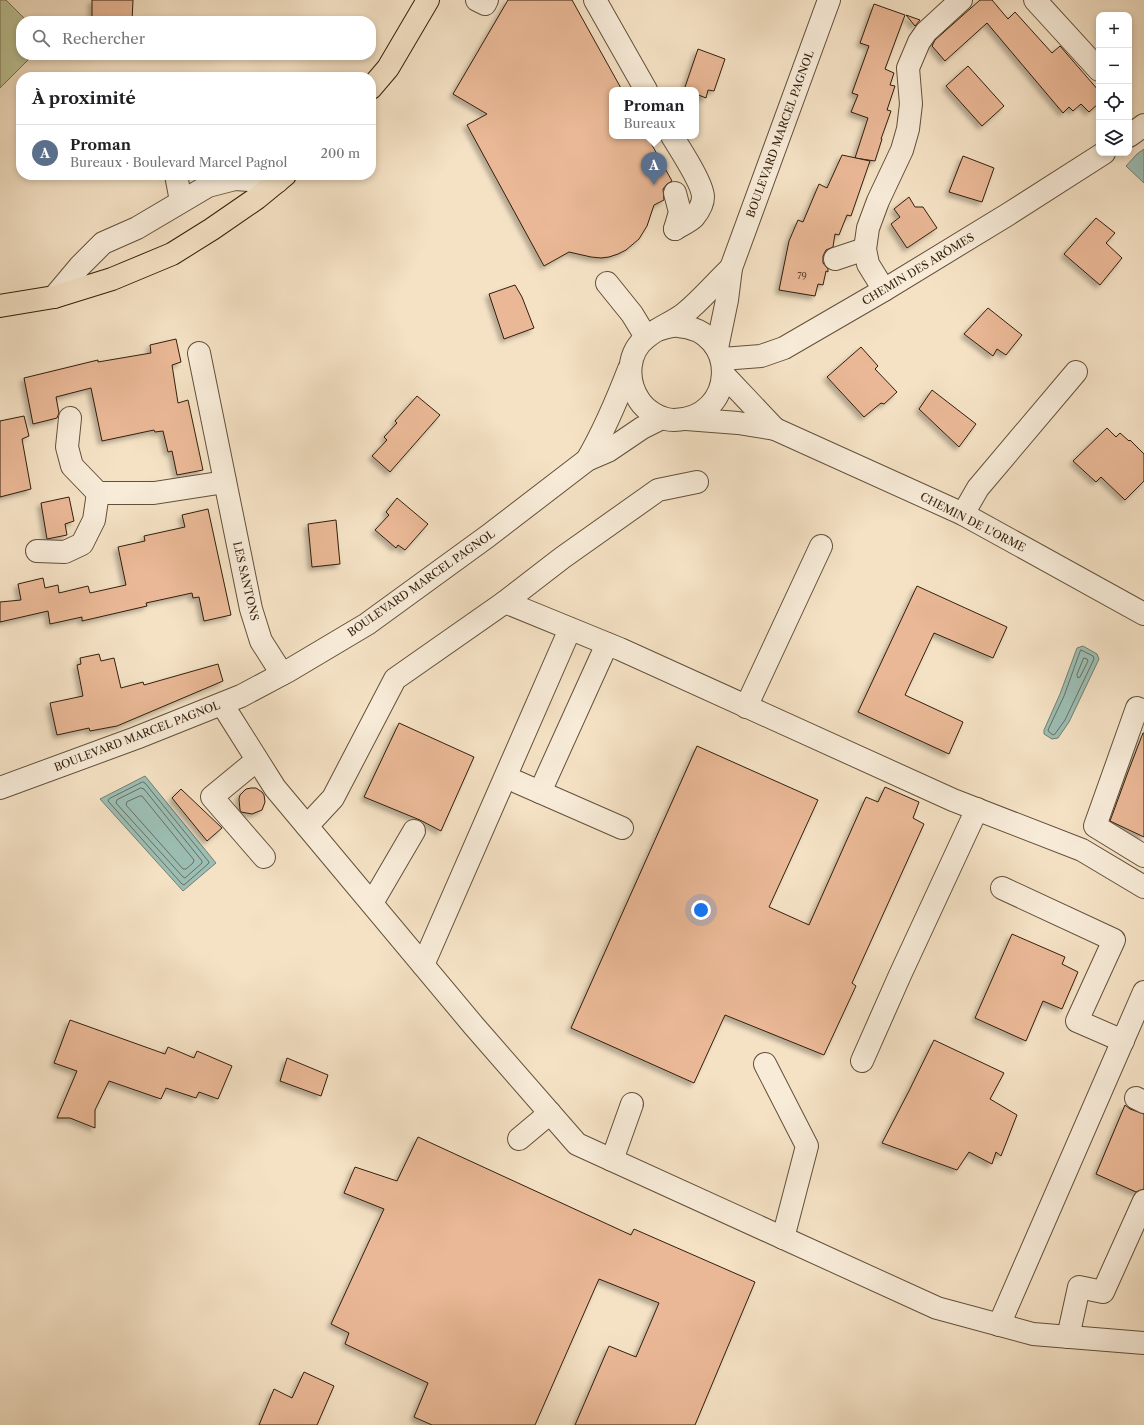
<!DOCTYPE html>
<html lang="fr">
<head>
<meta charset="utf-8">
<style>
	body { margin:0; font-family:"Libre Caslon Text",serif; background:#f6f6f6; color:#202124 }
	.controls { position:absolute; right:12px; top:12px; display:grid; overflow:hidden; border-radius:8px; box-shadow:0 2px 6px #0003 }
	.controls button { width:36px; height:36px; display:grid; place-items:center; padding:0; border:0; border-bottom:1px solid #e0e0e0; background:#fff; color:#202124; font:20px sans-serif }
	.you { position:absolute; left:701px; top:910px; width:14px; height:14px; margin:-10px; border:3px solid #fff; border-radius:50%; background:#1a73e8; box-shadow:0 0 0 6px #1a73e833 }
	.badge { display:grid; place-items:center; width:26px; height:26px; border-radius:50%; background:#111827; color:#fff; font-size:13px; font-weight:700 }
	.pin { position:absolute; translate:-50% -33px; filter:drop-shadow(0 1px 2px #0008) }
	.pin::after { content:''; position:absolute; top:21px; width:14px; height:12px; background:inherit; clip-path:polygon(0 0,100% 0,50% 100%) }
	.popup { position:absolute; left:609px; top:87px; width:90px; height:52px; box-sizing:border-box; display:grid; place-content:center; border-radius:8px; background:#fff; filter:drop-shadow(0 1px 3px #0005); font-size:13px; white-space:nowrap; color:#757577 }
	.popup b { font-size:15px; color:#202124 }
	.popup::after { content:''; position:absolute; left:50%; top:100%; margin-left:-8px; border:8px solid transparent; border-top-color:#fff }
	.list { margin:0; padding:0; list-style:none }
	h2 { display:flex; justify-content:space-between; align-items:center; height:52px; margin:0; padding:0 16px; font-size:17px }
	h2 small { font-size:13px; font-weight:400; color:#757577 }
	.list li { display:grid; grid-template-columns:26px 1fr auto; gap:12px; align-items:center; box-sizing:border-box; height:56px; padding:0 16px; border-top:1px solid #e0e0e0 }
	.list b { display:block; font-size:15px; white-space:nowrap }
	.list p { margin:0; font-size:13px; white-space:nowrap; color:#757577 }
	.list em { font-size:13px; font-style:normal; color:#757577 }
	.icon { flex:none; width:22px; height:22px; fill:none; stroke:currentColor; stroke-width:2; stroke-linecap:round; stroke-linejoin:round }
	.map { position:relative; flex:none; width:1144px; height:1425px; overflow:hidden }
	.search { position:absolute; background:#fff; box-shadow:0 2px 6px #0003; left:16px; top:16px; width:360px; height:44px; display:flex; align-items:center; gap:10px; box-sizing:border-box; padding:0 14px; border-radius:16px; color:#757577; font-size:15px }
	.panel { position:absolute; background:#fff; box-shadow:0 2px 6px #0003; left:16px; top:72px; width:360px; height:108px; border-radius:16px }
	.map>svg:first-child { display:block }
</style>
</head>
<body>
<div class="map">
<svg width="1144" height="1425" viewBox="0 0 1144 1425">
	<defs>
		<filter id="shadow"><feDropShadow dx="-3.5" dy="3.5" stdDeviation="2" flood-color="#0004"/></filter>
	</defs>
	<rect width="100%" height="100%" fill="#f5e2c5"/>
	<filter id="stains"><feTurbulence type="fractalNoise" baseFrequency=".005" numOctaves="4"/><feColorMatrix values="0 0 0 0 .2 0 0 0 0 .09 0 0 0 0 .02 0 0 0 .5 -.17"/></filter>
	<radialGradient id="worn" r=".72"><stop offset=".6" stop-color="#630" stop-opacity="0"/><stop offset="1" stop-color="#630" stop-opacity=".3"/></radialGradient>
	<polygon fill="#bcc394" stroke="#777150" points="0,0 6,0 27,21 21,21 21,55 33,55 0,88"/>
	<g fill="#9cbeb4" stroke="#727e71">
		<polygon points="1144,149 1144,183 1126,166 1137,154"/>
		<polygon points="1083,646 1097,654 1099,659 1069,722 1058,738 1052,739 1044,734 1044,730 1060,694 1077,648"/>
		<polygon points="145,776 216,863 183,891 100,799"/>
	</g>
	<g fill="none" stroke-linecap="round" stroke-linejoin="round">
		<g stroke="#676e60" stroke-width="1">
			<polygon points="1081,650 1093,656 1094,659 1065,720 1055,734 1053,735 1049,732 1048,730 1064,696"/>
			<polygon points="1084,658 1087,659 1088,661 1080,677 1078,678 1077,675"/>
			<polygon points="143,782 145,783 209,862 208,864 184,885 182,884 108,801 109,799"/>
			<polygon points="141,788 144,789 202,861 202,863 185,878 183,877 116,803 117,800"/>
			<polygon points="140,796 142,796 194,860 193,863 186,869 183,869 126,805 127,802"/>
		</g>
	</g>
	<g fill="#eab896" stroke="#321f0c" filter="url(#shadow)">
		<polygon points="92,0 133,0 132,21 92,21"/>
		<polygon points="508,0 572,0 622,90 612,90 612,136 647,136 672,181 667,184 663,189 664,200 654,205 647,226 639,239 626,250 618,254 609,257 601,258 591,257 569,252 544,266 467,125 487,114 453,94"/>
		<polygon points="980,0 992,0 1008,19 1015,12 1052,53 1060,46 1099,91 1099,103 1089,112 1081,104 1073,111 1069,107 1063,113 987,23 945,61 932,46 935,40"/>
		<polygon points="874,4 905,15 885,69 894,73 890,85 895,86 887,110 891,111 881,139 882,139 875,161 855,158 868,118 851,112 858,95 852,93 869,46 860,43"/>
		<polygon points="906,15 920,20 915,26"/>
		<polygon points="698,49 725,59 714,91 708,90 706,98 696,94 696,90 684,90"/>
		<polygon points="968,66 1004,106 982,126 946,86"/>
		<polygon points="842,155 870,161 851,216 847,215 839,235 835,234 833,247 826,250 823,256 823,263 828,269 828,272 826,271 823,285 818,284 815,296 779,290 789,241 798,220 803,222 819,184 827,188"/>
		<polygon points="963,156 994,168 982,202 949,192"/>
		<polygon points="909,197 915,207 923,207 937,228 907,248 891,224 900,217 894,209"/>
		<polygon points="1096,218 1115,233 1106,243 1122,258 1100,285 1064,254"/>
		<polygon points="515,285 522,297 534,328 504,339 489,294"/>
		<polygon points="988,308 1022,335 1006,355 997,349 993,356 964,334"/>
		<polygon points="176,339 181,362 172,365 178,403 188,400 203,470 177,475 172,451 168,452 163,431 155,432 154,430 102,441 91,388 56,397 59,413 57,418 33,424 24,378 98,360 98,362 151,353 150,345"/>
		<polygon points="861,347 878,366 875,369 897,392 884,404 881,403 864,417 827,377"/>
		<polygon points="932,390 976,424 959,447 919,409"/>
		<polygon points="417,396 440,415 390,472 372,456 387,440 384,437 397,423 395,421"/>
		<polygon points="24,416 29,436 22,439 31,489 0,497 0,421"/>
		<polygon points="1107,428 1116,437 1120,433 1129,441 1130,440 1144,454 1144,481 1125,500 1101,477 1096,482 1073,461"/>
		<polygon points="69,497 74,521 65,524 67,535 47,539 41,503"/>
		<polygon points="397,498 428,524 405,550 398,545 396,548 375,530 389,515 386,512"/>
		<polygon points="208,509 231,615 204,621 199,597 193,598 192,593 146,603 147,606 82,621 82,617 50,624 48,611 0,622 0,602 21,600 18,584 43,578 45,588 58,585 59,593 88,586 90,593 126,585 118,547 145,541 144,536 185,527 182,515"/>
		<polygon points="336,520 340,564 312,567 308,524"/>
		<polygon points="917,586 1007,627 993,658 934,633 905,695 963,722 949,754 858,712"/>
		<polygon points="99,654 101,661 114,658 121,688 143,682 144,685 218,664 223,681 117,726 90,731 89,728 57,735 50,703 83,696 77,665 81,664 80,658"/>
		<polygon points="399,723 474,757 441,831 420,820 364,797"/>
		<polygon points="1143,733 1144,733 1144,837 1110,821 1128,772"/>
		<polygon points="697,746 818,800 769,907 809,925 866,797 878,802 885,787 919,802 913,818 924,824 852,983 856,986 824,1055 725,1015 694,1083 571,1028"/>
		<polygon points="251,788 256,788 262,792 264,795 265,802 262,810 252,814 241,812 240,810 239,799 240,795 246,789"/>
		<polygon points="181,789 222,828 207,841 172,798"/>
		<polygon points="1012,934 1065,957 1062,964 1078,972 1062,1009 1043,1001 1026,1041 975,1018"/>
		<polygon points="70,1020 165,1054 168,1047 194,1058 197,1051 232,1066 218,1099 199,1092 196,1098 166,1088 161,1099 109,1081 95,1110 95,1128 70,1118 57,1118 77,1071 54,1063"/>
		<polygon points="934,1040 1004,1073 990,1099 1017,1115 1001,1156 996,1152 992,1164 969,1152 957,1170 882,1143 909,1091"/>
		<polygon points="287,1058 328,1075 321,1096 280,1081"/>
		<polygon points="1125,1105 1130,1109 1144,1114 1144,1189 1136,1192 1096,1174"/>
		<polygon points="418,1137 631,1235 634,1229 755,1282 695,1425 575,1425 609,1346 636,1357 659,1303 599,1279 535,1425 432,1425 414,1417 428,1383 345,1344 349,1333 331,1324 384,1209 344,1193 355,1167 397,1181"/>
		<polygon points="304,1372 334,1386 317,1425 259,1425 274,1389 292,1398"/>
	</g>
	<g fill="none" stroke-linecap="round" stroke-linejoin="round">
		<defs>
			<g id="minor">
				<polyline points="477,0 485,4 487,0"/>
				<polyline points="595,0 646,90"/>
				<polyline points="1035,0 1099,70"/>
				<path d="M672 136C680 149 703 184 703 197 703 204 698 212 694 217 689 222 681 225 675 229"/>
				<polyline points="1129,136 1144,125"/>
				<polyline points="176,175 181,201"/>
				<polyline points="675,193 680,212 675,229"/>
				<polyline points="835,259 865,249"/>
				<polyline points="607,283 632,314 646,337"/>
				<polyline points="884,290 868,264 865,249 868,228 878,201 902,150 908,129 911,104 908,68 919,42 926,32 961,0"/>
				<polyline points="54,297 80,266 103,243 137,228 208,186 235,179 277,182"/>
				<path d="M657 330C664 328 672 325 678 326 740 330 737 419 674 420 661 420 646 411 639 400 626 380 627 352 647 337 659 327 674 322 685 313 701 300 716 282 731 268"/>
				<polyline points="717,348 727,300 731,268 829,0"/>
				<polyline points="199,353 251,609 261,641 282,674"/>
				<polyline points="722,359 761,356 784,348 884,290 1007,215 1104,153"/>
				<polyline points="724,375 775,429"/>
				<polyline points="70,418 67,447 72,466 98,493"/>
				<polyline points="686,419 738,423 775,429 963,514 1144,614"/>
				<path d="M587 460C604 431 617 400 629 369"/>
				<polyline points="963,514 978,488 1076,372"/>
				<polyline points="37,551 65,552 82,544 94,520 98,493 154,493 225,482"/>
				<polyline points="505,602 562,558 658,490 697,482"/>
				<polyline points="222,704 275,788 474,1026 577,1144 937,1308 1033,1334 1144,1343"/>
				<polyline points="746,707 821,546"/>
				<polyline points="1144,711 1137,708 1095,826 1144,856"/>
				<polyline points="257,760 212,797 264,857"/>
				<polyline points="517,782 622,828"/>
				<polyline points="0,788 136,738 241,696 288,671 367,624 488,536 587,460 608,451 642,428 662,418"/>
				<polyline points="540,792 607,644"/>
				<polyline points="307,826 333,798 395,679 505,602 620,649 953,800 1082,850 1144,887"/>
				<polyline points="1002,888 1114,940 1077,1021 1123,1041"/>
				<polyline points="372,903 414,831"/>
				<polyline points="423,965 570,629"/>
				<polyline points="862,1061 900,975 977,809"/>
				<polyline points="765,1064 807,1146 783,1238"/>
				<polyline points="1136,1098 1144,1102"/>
				<polyline points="519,1139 550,1113"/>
				<polyline points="612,1160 632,1104"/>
				<polyline points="999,1325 1144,992"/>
				<polyline points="1068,1337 1079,1287 1103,1292 1144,1201"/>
			</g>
			<g id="major">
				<polyline points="371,88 388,68 428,0"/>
				<polyline points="0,306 54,297 112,279 172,254 212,229 257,198 285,175"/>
			</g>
		</defs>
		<use href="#minor" stroke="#63503a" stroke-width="24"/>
		<use href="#major" stroke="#321f0c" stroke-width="24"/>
		<use href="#minor" stroke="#f8ecd9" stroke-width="22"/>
		<use href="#major" stroke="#f5e2c5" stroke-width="22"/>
	</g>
	<g text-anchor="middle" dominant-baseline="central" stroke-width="4" stroke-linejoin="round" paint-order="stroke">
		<g font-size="9" fill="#60452e">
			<text x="802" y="275">79</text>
		</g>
		<g font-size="11" fill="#321f0c" stroke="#f8ecd9">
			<text transform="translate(780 134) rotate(-70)">BOULEVARD MARCEL PAGNOL</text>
			<text transform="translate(918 269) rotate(-31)">CHEMIN DES ARÔMES</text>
			<text transform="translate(973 522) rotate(27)">CHEMIN DE L'ORME</text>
			<text transform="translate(246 581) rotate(77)">LES SANTONS</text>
			<text transform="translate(421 583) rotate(-35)">BOULEVARD MARCEL PAGNOL</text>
			<text transform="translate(137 736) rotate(-21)">BOULEVARD MARCEL PAGNOL</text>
		</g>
	</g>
	<rect width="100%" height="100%" filter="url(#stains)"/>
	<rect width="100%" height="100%" fill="url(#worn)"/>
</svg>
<div class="controls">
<button>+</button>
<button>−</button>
<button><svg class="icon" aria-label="locate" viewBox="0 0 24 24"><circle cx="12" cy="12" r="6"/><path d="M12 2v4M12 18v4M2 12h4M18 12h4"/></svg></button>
<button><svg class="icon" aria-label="layers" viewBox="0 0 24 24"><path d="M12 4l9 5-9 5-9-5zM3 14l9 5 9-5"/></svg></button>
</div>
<div class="you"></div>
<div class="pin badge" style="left:654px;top:185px;background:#5c6f8a">A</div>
<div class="popup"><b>Proman</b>Bureaux</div>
<div class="search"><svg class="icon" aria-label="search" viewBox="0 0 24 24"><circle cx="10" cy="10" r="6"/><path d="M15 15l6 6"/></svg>Rechercher</div>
<section class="panel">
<h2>À proximité<small></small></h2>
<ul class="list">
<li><span class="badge" style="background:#5c6f8a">A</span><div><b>Proman</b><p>Bureaux · Boulevard Marcel Pagnol</p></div><em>200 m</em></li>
</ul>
</section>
</div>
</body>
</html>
